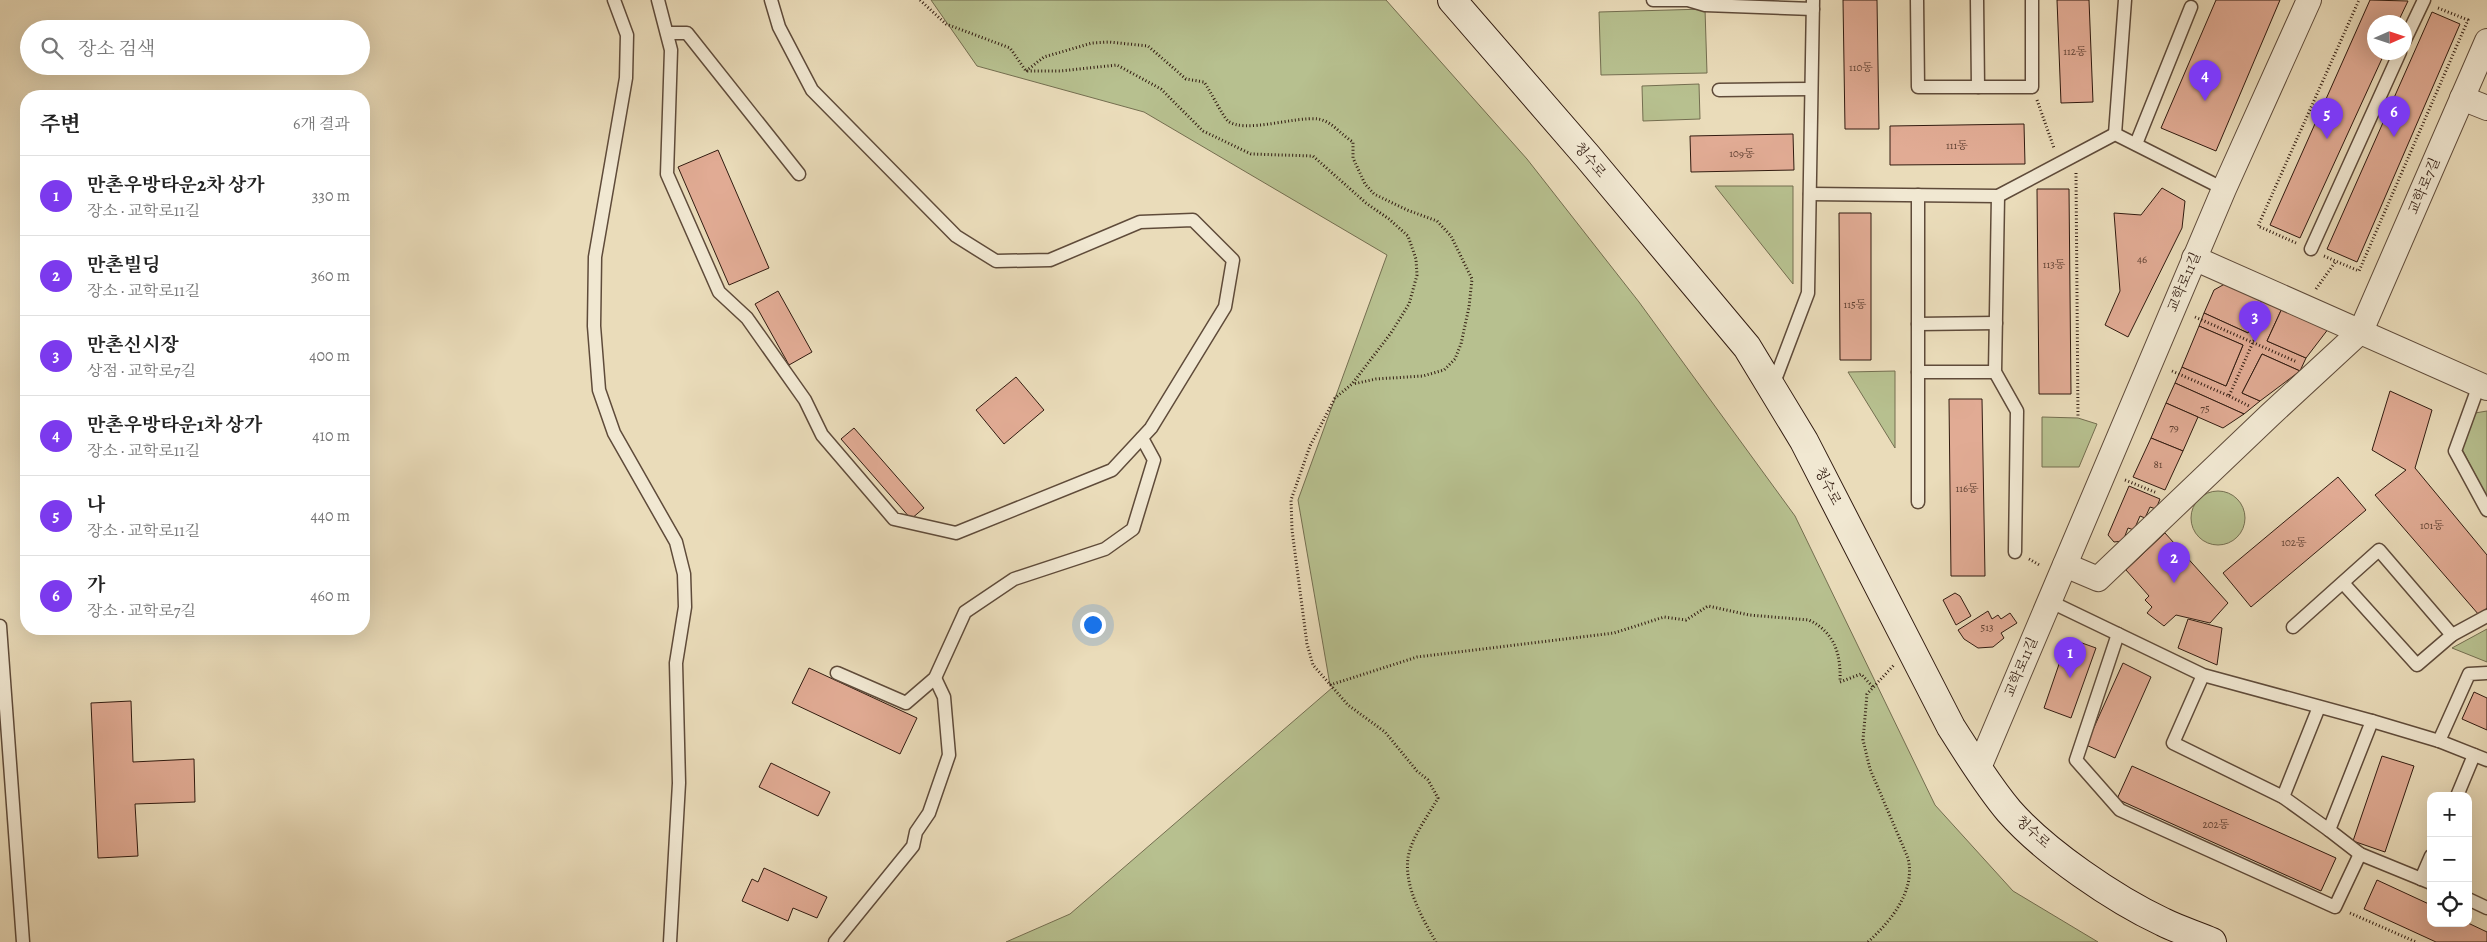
<!DOCTYPE html>
<html lang="ko">
<head>
<meta charset="utf-8">
<style>
	body { margin:0; font-family:Alegreya,"Noto Serif KR",serif; background:#f2f2f2; color:#222 }
	.controls { position:absolute; right:15px; bottom:15px; display:grid; overflow:hidden; border-radius:10px; box-shadow:0 5px 20px #0002 }
	.controls button { width:45px; height:45px; display:grid; place-items:center; padding:0; border:0; border-bottom:1px solid #e0e0e0; background:#fff; color:#222; font:25px sans-serif }
	.compass { position:absolute; left:2367px; top:15px; width:45px; height:45px; border-radius:50%; background:#fff; box-shadow:0 5px 20px #0002; rotate:87deg }
	.you { position:absolute; left:1092px; top:624px; width:18px; height:18px; margin:-12px; border:4px solid #fff; border-radius:50%; background:#1a73e8; box-shadow:0 0 0 8px #1a73e833 }
	.badge { display:grid; place-items:center; width:32px; height:32px; border-radius:50%; background:#7c3aed; color:#fff; font-size:16px; font-weight:700 }
	.pin { position:absolute; translate:-50% -41px; filter:drop-shadow(0 1px 2px #0008) }
	.pin::after { content:''; position:absolute; top:26px; width:18px; height:15px; background:inherit; clip-path:polygon(0 0,100% 0,50% 100%) }
	.list { margin:0; padding:0; list-style:none }
	h2 { display:flex; justify-content:space-between; align-items:center; height:65px; margin:0; padding:0 20px; font-size:21px }
	h2 small { font-size:16px; font-weight:400; color:#767676 }
	.list li { display:grid; grid-template-columns:32px 1fr auto; gap:15px; align-items:center; box-sizing:border-box; height:80px; padding:0 20px; border-top:1px solid #e0e0e0 }
	.list b { display:block; font-size:19px; white-space:nowrap }
	.list p { margin:0; font-size:16px; white-space:nowrap; color:#767676 }
	.list em { font-size:16px; font-style:normal; color:#767676 }
	.icon { flex:none; width:28px; height:28px; fill:none; stroke:currentColor; stroke-width:2; stroke-linecap:round; stroke-linejoin:round }
	.map { position:relative; flex:none; width:2487px; height:942px; overflow:hidden }
	.search { position:absolute; background:#fff; box-shadow:0 5px 20px #0002; left:20px; top:20px; width:350px; height:55px; display:flex; align-items:center; gap:12px; box-sizing:border-box; padding:0 18px; border-radius:28px; color:#767676; font-size:19px }
	.panel { position:absolute; background:#fff; box-shadow:0 5px 20px #0002; left:20px; top:90px; width:350px; height:545px; border-radius:20px }
	.map>svg:first-child { display:block }
</style>
</head>
<body>
<div class="map">
<svg width="2487" height="942" viewBox="0 0 2487 942">
	<rect width="100%" height="100%" fill="#eadcba"/>
	<filter id="stains"><feTurbulence type="fractalNoise" baseFrequency=".004" numOctaves="4"/><feColorMatrix values="0 0 0 0 .2 0 0 0 0 .09 0 0 0 0 .02 0 0 0 .5 -.17"/></filter>
	<radialGradient id="worn" r=".72"><stop offset=".6" stop-color="#630" stop-opacity="0"/><stop offset="1" stop-color="#630" stop-opacity=".3"/></radialGradient>
	<g fill="#b7c08f" stroke="#746e50">
		<polygon points="931,0 1386,0 1527,159 1639,302 1795,516 1935,805 2013,891 2098,942 1006,942 1070,914 1333,687 1330,685 1298,500 1387,255 1144,112 977,66"/>
		<polygon points="1705,9 1707,73 1601,75 1599,12"/>
		<polygon points="1699,84 1700,119 1643,121 1642,86"/>
		<polygon points="1715,186 1793,186 1793,284"/>
		<polygon points="1895,371 1895,448 1848,372"/>
		<polygon points="2487,411 2487,497 2462,449 2475,413"/>
		<polygon points="2042,417 2078,418 2097,424 2079,467 2042,467"/>
		<circle cx="2218" cy="518" r="27"/>
		<polygon points="2487,629 2487,662 2452,648"/>
	</g>
	<g fill="#e1ab94" stroke="#311b10">
		<polygon points="1843,0 1877,0 1879,129 1845,129"/>
		<polygon points="2057,0 2089,0 2093,102 2061,103"/>
		<polygon points="2216,0 2280,0 2216,151 2161,128"/>
		<polygon points="2370,0 2408,1 2398,22 2374,22 2374,52 2385,52 2300,238 2270,225"/>
		<polygon points="2432,12 2460,24 2357,262 2327,249"/>
		<polygon points="2024,124 2025,164 1890,165 1890,126"/>
		<polygon points="1793,134 1794,170 1691,172 1690,136"/>
		<polygon points="718,150 769,268 729,285 678,167"/>
		<polygon points="2162,188 2185,201 2182,228 2128,337 2105,325 2120,291 2114,213 2141,215"/>
		<polygon points="2037,189 2069,189 2071,394 2039,394"/>
		<polygon points="1839,213 1871,213 1871,360 1840,360"/>
		<polygon points="2230,281 2264,295 2248,333 2204,313 2214,290"/>
		<polygon points="778,291 812,352 789,365 755,304"/>
		<polygon points="2264,295 2284,304 2267,341 2306,358 2300,371 2262,354 2242,393 2260,401 2244,414 2175,383 2182,367 2226,386 2243,345 2199,326 2204,313 2248,333"/>
		<polygon points="2284,304 2332,324 2306,358 2267,341"/>
		<polygon points="2199,326 2243,345 2226,386 2182,367"/>
		<polygon points="2262,354 2300,371 2260,401 2242,393"/>
		<polygon points="1016,377 1044,410 1004,444 976,410"/>
		<polygon points="2175,383 2244,414 2223,428 2166,403"/>
		<polygon points="2390,391 2432,410 2415,468 2487,555 2487,608 2479,615 2375,495 2406,470 2372,450"/>
		<polygon points="1949,399 1982,399 1985,576 1951,576"/>
		<polygon points="2166,403 2198,417 2183,451 2151,438"/>
		<polygon points="854,428 924,508 911,519 841,439"/>
		<polygon points="2151,438 2183,451 2165,490 2133,477"/>
		<polygon points="2338,477 2366,510 2251,607 2223,573"/>
		<polygon points="2129,486 2160,499 2156,509 2150,507 2145,518 2140,516 2134,530 2128,528 2123,541 2114,542 2108,535"/>
		<polygon points="2165,533 2228,603 2210,623 2176,615 2164,626 2147,613 2152,607 2145,600 2149,596 2126,570"/>
		<polygon points="1955,593 1960,596 1971,616 1956,625 1943,600"/>
		<polygon points="1988,611 1992,619 1998,615 2001,619 2010,613 2017,623 2001,633 2004,638 1993,647 1978,648 1964,639 1958,630"/>
		<polygon points="2188,619 2222,628 2217,665 2178,648"/>
		<polygon points="2068,638 2096,648 2071,718 2044,708"/>
		<polygon points="2123,663 2151,677 2115,758 2086,745"/>
		<polygon points="809,668 917,718 900,754 792,703"/>
		<polygon points="2474,692 2487,698 2487,730 2462,719"/>
		<polygon points="131,701 133,762 194,759 195,802 135,804 138,856 98,858 91,703"/>
		<polygon points="2382,756 2414,766 2385,852 2353,841"/>
		<polygon points="771,763 830,792 818,816 759,787"/>
		<polygon points="2132,766 2336,858 2321,891 2117,799"/>
		<polygon points="764,868 827,897 817,918 793,908 788,921 742,901 752,879 758,882"/>
		<polygon points="2377,880 2431,905 2431,923 2468,923 2487,932 2487,942 2436,942 2364,909"/>
	</g>
	<g fill="none" stroke-linecap="round" stroke-linejoin="round">
		<defs>
			<g id="service">
				<polyline points="614,0 627,35 626,78 595,257 594,326 599,390 614,433 676,542 684,574 685,607 676,663 679,783 670,942"/>
				<polyline points="658,0 671,50 667,174 719,292 747,318 805,400 822,435 894,519 956,533 1112,470 1151,428 1225,307 1233,260 1193,220 1140,222 1050,260 996,261 956,236 812,90 779,27 771,0"/>
				<polyline points="1653,0 1688,0 1705,5 1813,9"/>
				<polyline points="1917,0 1918,87 2032,87 2032,0"/>
				<polyline points="1977,0 1978,87"/>
				<polyline points="667,33 687,33 799,174"/>
				<polyline points="2404,42 2424,0"/>
				<polyline points="1719,90 1811,89"/>
				<polyline points="2115,134 2125,0"/>
				<polyline points="2136,144 2191,7"/>
				<polyline points="1810,194 1998,196 2115,134 2224,189"/>
				<polyline points="1918,195 1918,502"/>
				<polyline points="1998,196 1995,372 2017,411 2015,552"/>
				<polyline points="2311,249 2400,52"/>
				<polyline points="1918,324 1996,323"/>
				<polyline points="1918,372 1995,372"/>
				<polyline points="2479,385 2455,451 2487,510"/>
				<polyline points="1772,388 1808,293 1813,0"/>
				<polyline points="2343,583 2417,665 2452,635"/>
				<polyline points="2049,601 2203,675 2173,743 2283,797 2329,830 2372,721 2203,675"/>
				<polyline points="0,626 23,942"/>
				<polyline points="2293,627 2379,550 2452,635 2487,616"/>
				<polyline points="2118,634 2076,760 2120,810 2335,907 2360,854"/>
				<polyline points="837,673 906,703 935,678 965,612 1014,579 1105,549 1133,529 1154,460 1142,438"/>
				<polyline points="2372,721 2439,741 2487,760"/>
				<polyline points="2439,741 2469,674 2487,673"/>
				<polyline points="2457,796 2474,755"/>
				<polyline points="2283,797 2319,707"/>
				<polyline points="2329,830 2360,854 2431,883"/>
				<polyline points="2421,879 2431,856"/>
				<polyline points="2468,899 2487,908"/>
				<polyline points="835,942 913,846 916,832 929,813 949,755 944,697 935,678"/>
			</g>
			<g id="minor">
				<polyline points="2462,98 2487,108"/>
				<polyline points="2194,258 2487,388"/>
				<polyline points="2065,565 2098,579 2270,415 2361,331 2487,41"/>
				<polyline points="1978,770 2224,189 2309,0"/>
			</g>
			<path id="secondary" d="M1452 0 1588 157 1747 347 1804 441 1951 727C1969 755 1987 785 2009 811 2045 852 2114 899 2163 922 2179 930 2196 935 2212 942"/>
		</defs>
		<use href="#service" stroke="#5f4b3a" stroke-width="15"/>
		<use href="#minor" stroke="#5f4b3a" stroke-width="26"/>
		<use href="#secondary" stroke="#311b10" stroke-width="30"/>
		<g stroke="#311b10" stroke-width="3" stroke-dasharray="1 2.5" stroke-linecap="butt">
			<path d="M920 0 946 24 1010 48 1026 71H1060L1117 65 1161 89 1203 131 1251 154 1313 156 1366 203 1389 219 1408 236 1416 259 1417 275 1409 304 1391 333 1352 384 1335 398 1310 446 1291 500 1292 530 1307 644 1313 665 1348 705 1385 732 1417 771 1428 780 1438 798C1428 816 1411 838 1408 858 1404 886 1422 918 1436 942"/>
			<path d="M1026 71 1044 57 1092 43 1109 42 1148 46 1186 79 1204 82C1210 90 1223 117 1228 121 1244 134 1296 116 1318 119 1332 121 1341 135 1353 142V158L1365 184 1374 194 1407 210 1437 221 1451 236 1472 279 1469 307 1461 344 1455 359 1444 370 1423 376 1376 379 1353 384"/>
			<polyline points="2037,100 2054,148"/>
			<polyline points="2076,173 2078,418"/>
			<polyline points="2296,243 2258,226 2359,0"/>
			<polyline points="2324,256 2359,271 2468,20 2438,8"/>
			<polyline points="2316,289 2336,261"/>
			<polyline points="2195,317 2297,362"/>
			<polyline points="2172,371 2229,396 2266,313"/>
			<polyline points="2229,396 2249,406"/>
			<polyline points="2125,480 2157,493"/>
			<polyline points="2029,559 2041,566"/>
			<path d="M1330 685 1417 657 1614 633 1664 617 1686 620 1708 606 1749 615 1809 620C1836 633 1841 656 1840 682L1861 674 1873 687"/>
			<polyline points="2350,913 2416,942"/>
			<path d="M1868 942C1891 921 1916 891 1908 858L1870 769 1863 740 1867 694 1894 665"/>
		</g>
		<use href="#service" stroke="#f1e8d2" stroke-width="12"/>
		<use href="#minor" stroke="#f1e8d2" stroke-width="24"/>
		<use href="#secondary" stroke="#f1e8d2" stroke-width="28"/>
	</g>
	<g text-anchor="middle" dominant-baseline="central" stroke-width="4.5" stroke-linejoin="round" paint-order="stroke">
		<g font-size="11" fill="#5d3f31">
			<text x="2075" y="51">112동</text>
			<text x="1861" y="67">110동</text>
			<text x="1957" y="145">111동</text>
			<text x="1742" y="153">109동</text>
			<text x="2142" y="259">46</text>
			<text x="2054" y="264">113동</text>
			<text x="1855" y="304">115동</text>
			<text x="2205" y="408">75</text>
			<text x="2174" y="427">79</text>
			<text x="2158" y="464">81</text>
			<text x="1967" y="488">116동</text>
			<text x="2432" y="525">101동</text>
			<text x="2294" y="542">102동</text>
			<text x="1987" y="627">513</text>
			<text x="2216" y="824">202동</text>
		</g>
		<g font-size="14" fill="#311b10" stroke="#f1e8d2">
			<text transform="translate(1590 160) rotate(50)">청수로</text>
			<text transform="translate(2424 186) rotate(-67)">교학로7길</text>
			<text transform="translate(2184 282) rotate(-67)">교학로11길</text>
			<text transform="translate(1828 486) rotate(63)">청수로</text>
			<text transform="translate(2021 667) rotate(-67)">교학로11길</text>
			<text transform="translate(2033 832) rotate(42)">청수로</text>
		</g>
	</g>
	<rect width="100%" height="100%" filter="url(#stains)"/>
	<rect width="100%" height="100%" fill="url(#worn)"/>
</svg>
<div class="controls">
<button>+</button>
<button>−</button>
<button><svg class="icon" aria-label="locate" viewBox="0 0 24 24"><circle cx="12" cy="12" r="6"/><path d="M12 2v4M12 18v4M2 12h4M18 12h4"/></svg></button>
</div>
<svg class="compass" viewBox="-18 -18 36 36"><path d="M0-13l5 13h-10z" fill="#e53935"/><path d="M0 13l5-13h-10z" fill="#767676"/></svg>
<div class="you"></div>
<div class="pin badge" style="left:2070px;top:678px">1</div>
<div class="pin badge" style="left:2174px;top:583px">2</div>
<div class="pin badge" style="left:2255px;top:342px">3</div>
<div class="pin badge" style="left:2205px;top:101px">4</div>
<div class="pin badge" style="left:2327px;top:139px">5</div>
<div class="pin badge" style="left:2394px;top:137px">6</div>
<div class="search"><svg class="icon" aria-label="search" viewBox="0 0 24 24"><circle cx="10" cy="10" r="6"/><path d="M15 15l6 6"/></svg>장소 검색</div>
<section class="panel">
<h2>주변<small>6개 결과</small></h2>
<ul class="list">
<li><span class="badge">1</span><div><b>만촌우방타운2차 상가</b><p>장소 · 교학로11길</p></div><em>330 m</em></li>
<li><span class="badge">2</span><div><b>만촌빌딩</b><p>장소 · 교학로11길</p></div><em>360 m</em></li>
<li><span class="badge">3</span><div><b>만촌신시장</b><p>상점 · 교학로7길</p></div><em>400 m</em></li>
<li><span class="badge">4</span><div><b>만촌우방타운1차 상가</b><p>장소 · 교학로11길</p></div><em>410 m</em></li>
<li><span class="badge">5</span><div><b>나</b><p>장소 · 교학로11길</p></div><em>440 m</em></li>
<li><span class="badge">6</span><div><b>가</b><p>장소 · 교학로7길</p></div><em>460 m</em></li>
</ul>
</section>
</div>
</body>
</html>
